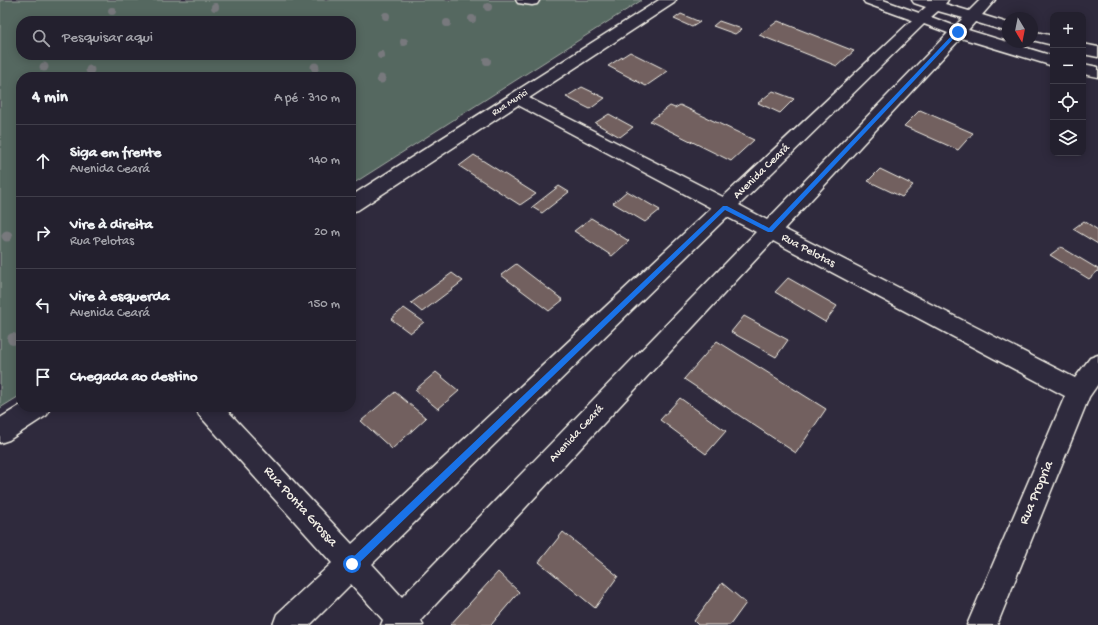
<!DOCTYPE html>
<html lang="pt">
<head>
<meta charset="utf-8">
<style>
	body { margin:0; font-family:"Gochi Hand",sans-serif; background:#2b2836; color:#f1f3f6 }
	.controls { position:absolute; right:12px; top:12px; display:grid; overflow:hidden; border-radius:8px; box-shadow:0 2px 10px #0003 }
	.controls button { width:36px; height:36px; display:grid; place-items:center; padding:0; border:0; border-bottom:1px solid #403e4a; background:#23202e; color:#f1f3f6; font:20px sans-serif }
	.compass { position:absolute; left:1002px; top:12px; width:36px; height:36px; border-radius:50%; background:#23202e; box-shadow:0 2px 10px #0003; rotate:170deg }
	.stop { position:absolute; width:12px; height:12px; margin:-9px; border:3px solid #1a73e8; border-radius:50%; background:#fff }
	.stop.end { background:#1a73e8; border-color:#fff; box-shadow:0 1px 4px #0008 }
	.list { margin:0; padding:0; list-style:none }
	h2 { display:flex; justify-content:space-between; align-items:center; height:52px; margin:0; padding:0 16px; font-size:17px }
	h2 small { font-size:13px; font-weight:400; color:#a3a3aa }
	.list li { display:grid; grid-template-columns:26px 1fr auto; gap:12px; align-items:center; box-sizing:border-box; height:72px; padding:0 16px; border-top:1px solid #403e4a }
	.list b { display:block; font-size:15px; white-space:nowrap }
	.list p { margin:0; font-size:13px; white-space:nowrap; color:#a3a3aa }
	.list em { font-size:13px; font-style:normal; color:#a3a3aa }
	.icon { flex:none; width:22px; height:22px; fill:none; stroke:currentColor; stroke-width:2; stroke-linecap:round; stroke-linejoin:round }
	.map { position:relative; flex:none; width:1098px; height:625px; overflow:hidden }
	.search { position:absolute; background:#23202e; box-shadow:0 2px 10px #0003; left:16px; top:16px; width:340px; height:44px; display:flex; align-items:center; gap:10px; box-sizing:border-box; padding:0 14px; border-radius:16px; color:#a3a3aa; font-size:15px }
	.panel { position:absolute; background:#23202e; box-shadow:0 2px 10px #0003; left:16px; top:72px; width:340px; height:340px; border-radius:16px }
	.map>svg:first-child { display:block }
</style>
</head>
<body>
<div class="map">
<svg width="1098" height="625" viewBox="0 0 1098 625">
	<rect width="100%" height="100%" fill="#2f2a3d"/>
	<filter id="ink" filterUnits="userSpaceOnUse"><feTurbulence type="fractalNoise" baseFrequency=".025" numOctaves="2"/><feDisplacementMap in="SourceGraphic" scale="8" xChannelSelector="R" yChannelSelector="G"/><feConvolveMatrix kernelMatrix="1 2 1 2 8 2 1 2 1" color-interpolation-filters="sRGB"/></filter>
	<g filter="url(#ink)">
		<path fill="#556861" stroke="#a4aca4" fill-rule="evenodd" d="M0 0H642L351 185V77H21V395L0 408ZM21 21H351V55H21Z"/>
		<g fill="#72615f" stroke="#f4f1e8">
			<polygon points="681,14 700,22 692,27 674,19"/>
			<polygon points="719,21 742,29 735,34 713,26"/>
			<polygon points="778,21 854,51 837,66 759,35"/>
			<polygon points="630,52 668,71 646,86 608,66"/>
			<polygon points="582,87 605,98 590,109 566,97"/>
			<polygon points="773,91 794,99 780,113 758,103"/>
			<polygon points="680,105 754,140 731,161 650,121 670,106 675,108"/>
			<polygon points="920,110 973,133 958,150 904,126"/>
			<polygon points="609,114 633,127 620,137 595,123"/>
			<polygon points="474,155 536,194 520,205 459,166"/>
			<polygon points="880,169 913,185 902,197 868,181"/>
			<polygon points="559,186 569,192 542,213 532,207"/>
			<polygon points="627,191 660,210 645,222 613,203"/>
			<polygon points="591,218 629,241 612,256 574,231"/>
			<polygon points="1084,221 1098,230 1098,244 1073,229"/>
			<polygon points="1061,247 1098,269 1098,271 1089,279 1050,255"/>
			<polygon points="516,264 563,300 549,311 501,275"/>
			<polygon points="452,273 463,281 422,312 411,303"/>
			<polygon points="788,278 837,306 825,322 775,292"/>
			<polygon points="404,308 424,322 410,333 391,319"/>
			<polygon points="744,316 788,340 776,357 731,332"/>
			<polygon points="717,341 826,409 796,453 684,379"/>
			<polygon points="436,372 459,391 438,409 415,390"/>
			<polygon points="395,392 426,418 392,449 361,421"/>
			<polygon points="680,398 726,431 706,454 660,420"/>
			<polygon points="563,532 618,576 595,608 539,562"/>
			<polygon points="498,572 519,592 491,625 450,625"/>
			<polygon points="722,583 746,603 730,625 698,625 694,621"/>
		</g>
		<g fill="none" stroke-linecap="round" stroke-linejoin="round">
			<defs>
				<g id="minor">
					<polygon points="516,0 538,0 539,1 537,4 532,5 518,3"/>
					<path d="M659 0H676L674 3 529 98 723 197 912 20 865 3 863 0H883L919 13 926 7 914 3 912 0H948L945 4 969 11 980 0H995L982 15 1008 23V32L975 22 968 30 1053 56V66L961 38 784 229 1075 378 1090 358 1098 355V384L1089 397 997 625H967L1065 396 773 241 421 620 423 625H381L383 620 351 584 310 625H273L277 614 332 563 199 415 196 407H224L352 544 711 208 518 105 358 210 351 212V196ZM938 11 963 18 955 26 931 17ZM924 24 948 33 767 220 739 205ZM727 217 756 232 402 597 372 564Z"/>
					<polygon points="1032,31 1053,36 1053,45 1032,40"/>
					<polygon points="1083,44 1098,47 1098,57 1083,54"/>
					<polygon points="1083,64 1098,67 1098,77 1083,74"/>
					<polygon points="21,405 21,407 50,407 47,415 9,440 0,443 0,418"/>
				</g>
			</defs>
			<use href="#minor" stroke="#f4f1e8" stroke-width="3"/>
			<use href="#minor" fill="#2f2a3d" fill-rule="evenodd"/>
		</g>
		<g fill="#78797d">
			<circle cx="215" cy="7" r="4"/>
			<circle cx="488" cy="7" r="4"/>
			<circle cx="112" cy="11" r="4"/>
			<circle cx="386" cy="16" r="4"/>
			<circle cx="472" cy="19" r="4"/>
			<circle cx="447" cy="23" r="4"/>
			<circle cx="404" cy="42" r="4"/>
			<circle cx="381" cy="55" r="4"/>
			<circle cx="487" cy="61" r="4"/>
			<circle cx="44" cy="67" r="4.5"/>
			<circle cx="315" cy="67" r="4.5"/>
			<circle cx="90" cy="70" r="4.5"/>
			<circle cx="381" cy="79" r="4.5"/>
			<circle cx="7" cy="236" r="5.5"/>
			<circle cx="13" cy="339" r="6"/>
		</g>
	</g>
	<polygon fill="#1a73e8" points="956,31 960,32 772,232 768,232 725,210 355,567 352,568 349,567 348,564 349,561 723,206 727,206 769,228"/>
	<g text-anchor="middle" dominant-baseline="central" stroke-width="3" stroke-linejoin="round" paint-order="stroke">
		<g font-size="10" fill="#f4f1e8" stroke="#2f2a3d">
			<text transform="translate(510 103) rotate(-33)">Rua Murici</text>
		</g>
		<g font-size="12" fill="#f4f1e8" stroke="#2f2a3d">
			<text transform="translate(762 172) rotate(-44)">Avenida Ceará</text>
			<text transform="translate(808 251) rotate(28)">Rua Pelotas</text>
			<text transform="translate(577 434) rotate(-47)">Avenida Ceará</text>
		</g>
		<g font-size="14" fill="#f4f1e8" stroke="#2f2a3d">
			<text transform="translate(1037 493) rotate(-67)">Rua Propria</text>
			<text transform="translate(300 507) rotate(48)">Rua Ponta Grossa</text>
		</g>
	</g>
</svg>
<div class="controls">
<button>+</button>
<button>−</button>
<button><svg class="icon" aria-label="locate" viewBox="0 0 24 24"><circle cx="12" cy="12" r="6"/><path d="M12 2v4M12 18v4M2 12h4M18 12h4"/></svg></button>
<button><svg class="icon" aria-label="layers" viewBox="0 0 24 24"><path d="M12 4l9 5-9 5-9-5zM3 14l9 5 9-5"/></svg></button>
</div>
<svg class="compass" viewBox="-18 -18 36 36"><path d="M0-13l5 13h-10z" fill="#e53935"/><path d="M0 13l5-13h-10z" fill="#a3a3aa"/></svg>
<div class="stop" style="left:352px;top:564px"></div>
<div class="stop end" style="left:958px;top:32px"></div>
<div class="search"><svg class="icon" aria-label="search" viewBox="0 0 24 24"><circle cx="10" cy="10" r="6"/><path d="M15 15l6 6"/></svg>Pesquisar aqui</div>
<section class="panel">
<h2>4 min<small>A pé · 310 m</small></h2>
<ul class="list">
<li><svg class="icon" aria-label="ahead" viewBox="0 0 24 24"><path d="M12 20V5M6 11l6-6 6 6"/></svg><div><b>Siga em frente</b><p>Avenida Ceará</p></div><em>140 m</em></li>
<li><svg class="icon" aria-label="right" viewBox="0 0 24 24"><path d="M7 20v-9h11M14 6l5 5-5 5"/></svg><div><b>Vire à direita</b><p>Rua Pelotas</p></div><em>20 m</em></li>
<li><svg class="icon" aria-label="left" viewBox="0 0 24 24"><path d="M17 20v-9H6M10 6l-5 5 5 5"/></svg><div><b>Vire à esquerda</b><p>Avenida Ceará</p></div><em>150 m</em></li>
<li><svg class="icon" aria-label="arrive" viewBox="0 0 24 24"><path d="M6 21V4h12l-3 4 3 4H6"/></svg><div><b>Chegada ao destino</b></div></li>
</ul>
</section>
</div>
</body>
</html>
